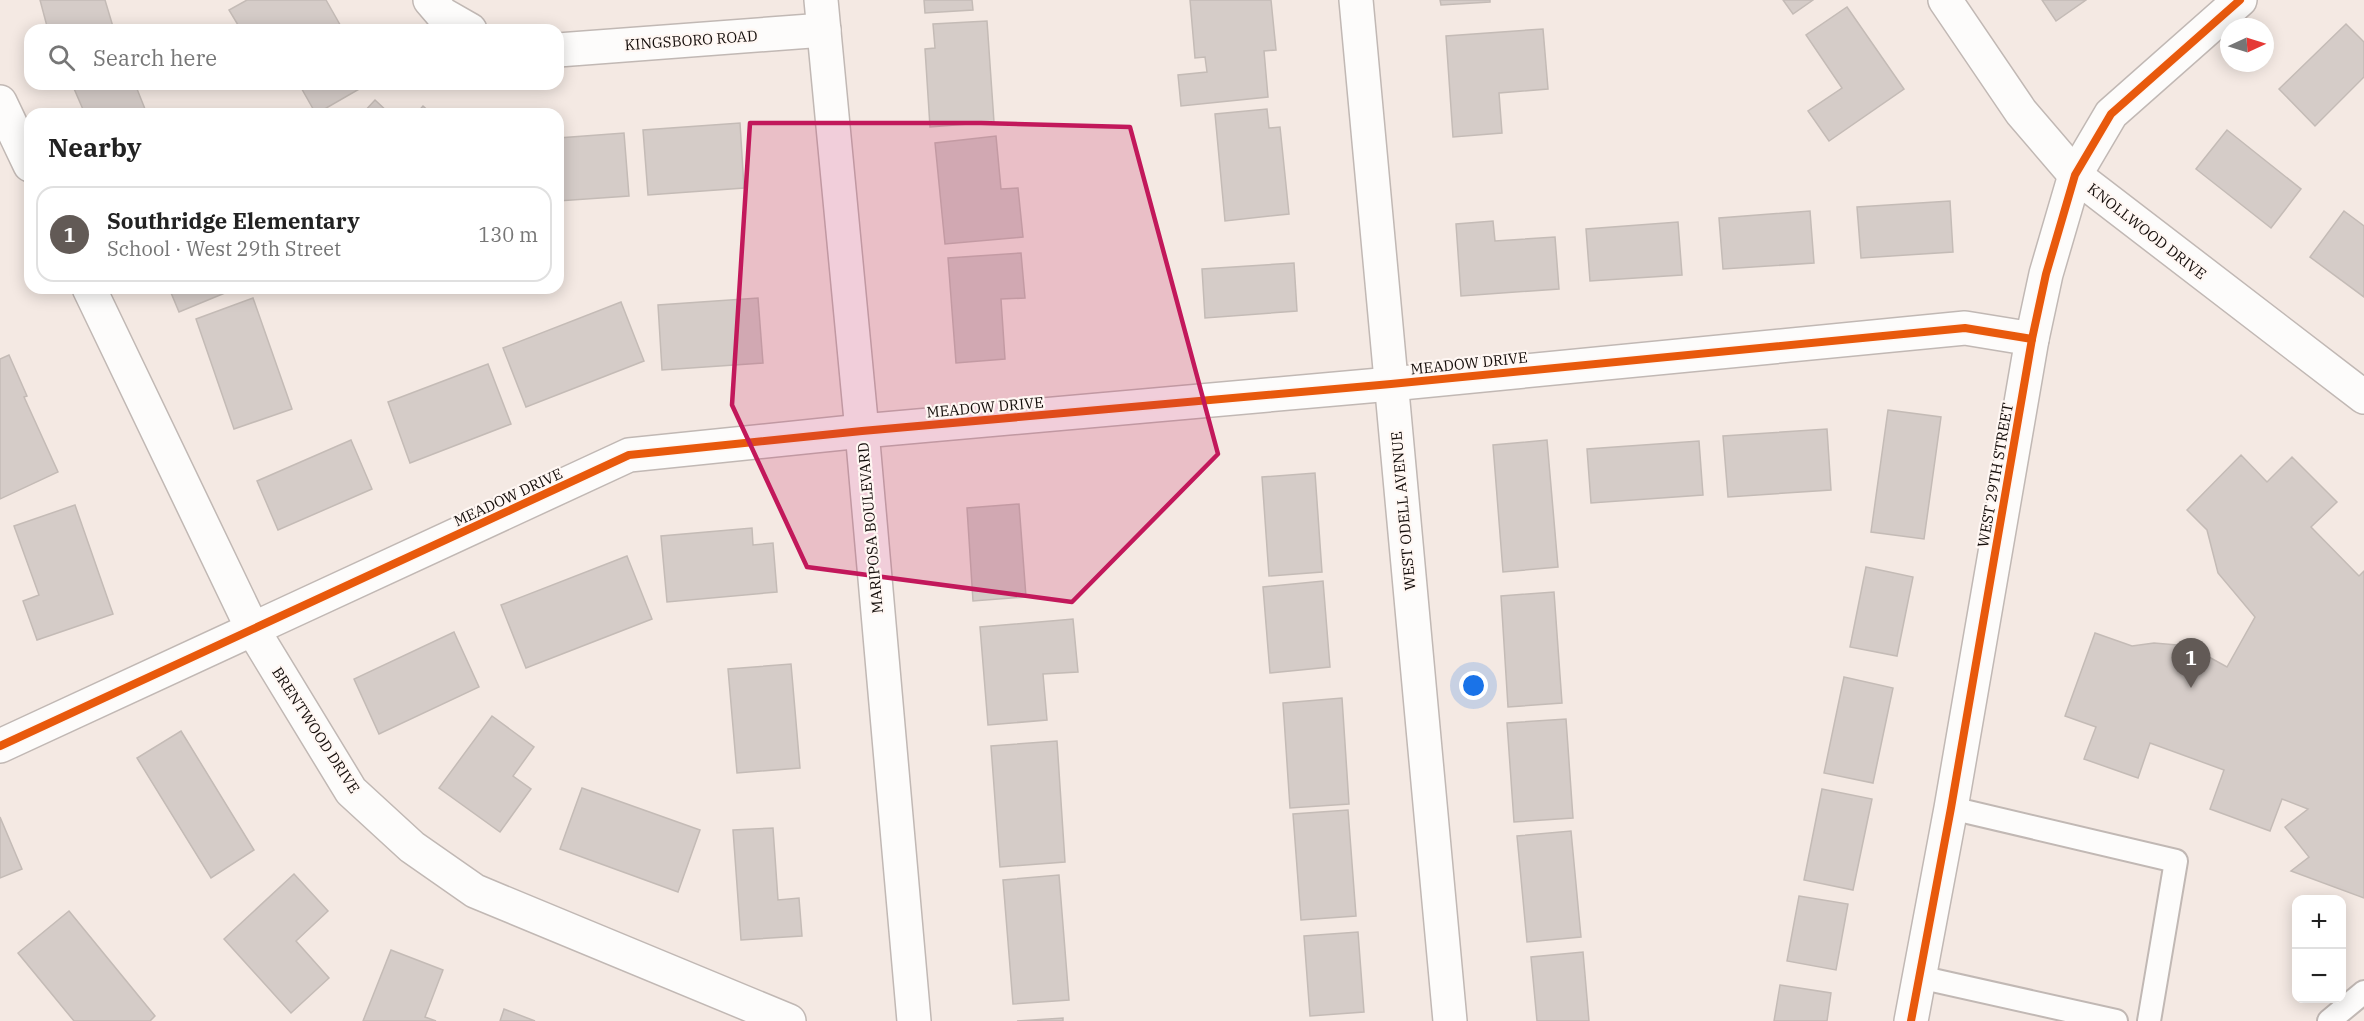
<!DOCTYPE html>
<html lang="en">
<head>
<meta charset="utf-8">
<style>
	body { margin:0; font-family:"IBM Plex Serif",serif; background:#f6f6f6; color:#222 }
	.controls { position:absolute; right:18px; bottom:18px; display:grid; overflow:hidden; border-radius:12px; box-shadow:0 3px 15px #0003 }
	.controls button { width:54px; height:54px; display:grid; place-items:center; padding:0; border:0; border-bottom:2px solid #e0e0e0; background:#fff; color:#222; font:30px sans-serif }
	.compass { position:absolute; left:2220px; top:18px; width:54px; height:54px; border-radius:50%; background:#fff; box-shadow:0 3px 15px #0003; rotate:86deg }
	.you { position:absolute; left:1474px; top:686px; width:21px; height:21px; margin:-15px; border:4px solid #fff; border-radius:50%; background:#1a73e8; box-shadow:0 0 0 9px #1a73e833 }
	.badge { display:grid; place-items:center; width:39px; height:39px; border-radius:50%; background:#625a56; color:#fff; font-size:20px; font-weight:700 }
	.pin { position:absolute; translate:-50% -50px; filter:drop-shadow(0 2px 3px #0008) }
	.pin::after { content:''; position:absolute; top:32px; width:21px; height:18px; background:inherit; clip-path:polygon(0 0,100% 0,50% 100%) }
	.list { margin:0; padding:0; list-style:none }
	h2 { display:flex; justify-content:space-between; align-items:center; height:78px; margin:0; padding:0 24px; font-size:26px }
	h2 small { font-size:20px; font-weight:400; color:#767676 }
	.list li { display:grid; grid-template-columns:39px 1fr auto; gap:18px; align-items:center; box-sizing:border-box; height:96px; margin:0 12px 12px; padding:0 12px; border:2px solid #e0e0e0; border-radius:18px }
	.list b { display:block; font-size:22px; white-space:nowrap }
	.list p { margin:0; font-size:20px; white-space:nowrap; color:#767676 }
	.list em { font-size:20px; font-style:normal; color:#767676 }
	.icon { flex:none; width:33px; height:33px; fill:none; stroke:currentColor; stroke-width:2; stroke-linecap:round; stroke-linejoin:round }
	.map { position:relative; flex:none; width:2364px; height:1021px; overflow:hidden }
	.search { position:absolute; background:#fff; box-shadow:0 3px 15px #0003; left:24px; top:24px; width:540px; height:66px; display:flex; align-items:center; gap:15px; box-sizing:border-box; padding:0 21px; border-radius:18px; color:#767676; font-size:22px }
	.panel { position:absolute; background:#fff; box-shadow:0 3px 15px #0003; left:24px; top:108px; width:540px; height:186px; border-radius:18px }
	.map>svg:first-child { display:block }
</style>
</head>
<body>
<div class="map">
<svg width="2364" height="1021" viewBox="0 0 2364 1021">
	<rect width="100%" height="100%" fill="#f4e9e3"/>
	<g fill="#d5ccc8" stroke="#c4bbb6" stroke-width="1.5">
		<polygon points="40,0 105,0 114,30 48,30"/>
		<polygon points="247,0 326,0 343,30 241,30 229,10"/>
		<polygon points="924,0 972,0 973,10 925,13"/>
		<polygon points="1190,0 1271,0 1276,50 1264,51 1268,97 1181,106 1178,75 1207,72 1205,57 1195,58"/>
		<polygon points="1440,0 1490,0 1490,2 1441,5"/>
		<polygon points="1783,0 1813,0 1793,14"/>
		<polygon points="2042,0 2086,0 2056,21"/>
		<polygon points="1847,7 1904,89 1829,141 1808,111 1842,88 1806,35"/>
		<polygon points="987,21 994,122 930,127 925,49 935,48 933,24"/>
		<polygon points="2346,24 2364,42 2364,77 2315,126 2279,89"/>
		<polygon points="1543,29 1548,89 1499,93 1502,133 1453,137 1446,36"/>
		<polygon points="72,84 135,84 147,114 85,114"/>
		<polygon points="299,84 368,84 316,114"/>
		<polygon points="375,100 390,114 362,114"/>
		<polygon points="423,106 432,114 416,114"/>
		<polygon points="1267,109 1269,128 1280,127 1289,214 1225,221 1215,114"/>
		<polygon points="740,123 744,188 648,195 643,130"/>
		<polygon points="2227,130 2301,189 2271,228 2196,169"/>
		<polygon points="624,133 629,196 558,201 558,138"/>
		<polygon points="996,136 1001,189 1018,188 1023,237 945,244 935,143"/>
		<polygon points="1950,201 1953,252 1861,258 1857,207"/>
		<polygon points="1810,211 1814,263 1723,269 1719,218"/>
		<polygon points="2344,211 2364,226 2364,297 2310,257"/>
		<polygon points="1493,221 1495,241 1555,237 1559,289 1461,296 1456,224"/>
		<polygon points="1678,222 1682,275 1590,281 1586,229"/>
		<polygon points="1021,253 1025,298 1001,299 1005,359 956,363 948,258"/>
		<polygon points="1294,263 1297,311 1205,318 1202,269"/>
		<polygon points="169,288 237,288 179,312"/>
		<polygon points="253,298 292,409 234,429 196,319"/>
		<polygon points="758,298 763,363 662,370 658,305"/>
		<polygon points="621,302 644,361 526,407 503,348"/>
		<polygon points="9,355 27,396 24,397 58,472 0,499 0,359"/>
		<polygon points="488,364 511,424 410,463 388,402"/>
		<polygon points="1888,410 1941,417 1924,539 1871,532"/>
		<polygon points="1827,429 1831,490 1728,497 1723,436"/>
		<polygon points="351,440 372,489 278,530 257,481"/>
		<polygon points="1547,440 1558,567 1503,572 1493,445"/>
		<polygon points="1699,441 1703,495 1591,503 1587,449"/>
		<polygon points="2241,455 2267,482 2292,457 2337,502 2311,527 2359,576 2364,571 2364,898 2291,871 2309,857 2285,827 2308,809 2282,799 2270,831 2210,809 2224,770 2150,743 2138,778 2084,759 2096,727 2065,716 2095,633 2132,646 2154,643 2189,646 2227,667 2255,617 2218,573 2207,530 2187,510"/>
		<polygon points="1315,473 1322,572 1269,576 1262,477"/>
		<polygon points="1019,504 1026,597 973,601 967,508"/>
		<polygon points="75,505 113,614 37,640 23,601 39,595 14,526"/>
		<polygon points="752,528 753,545 773,543 777,592 667,602 661,536"/>
		<polygon points="627,556 652,619 526,668 501,605"/>
		<polygon points="1866,567 1913,577 1897,656 1850,647"/>
		<polygon points="1323,581 1330,667 1270,673 1263,587"/>
		<polygon points="1554,592 1562,703 1508,707 1501,596"/>
		<polygon points="1073,619 1078,672 1043,674 1047,720 988,725 980,627"/>
		<polygon points="454,632 479,687 379,734 354,679"/>
		<polygon points="791,664 800,768 737,773 728,669"/>
		<polygon points="1844,677 1893,688 1873,783 1824,773"/>
		<polygon points="1342,698 1349,804 1290,808 1283,703"/>
		<polygon points="492,716 534,747 513,776 531,789 500,832 439,788"/>
		<polygon points="1566,719 1573,818 1514,822 1507,723"/>
		<polygon points="181,731 254,850 211,878 137,758"/>
		<polygon points="1057,741 1065,862 1000,867 991,746"/>
		<polygon points="582,788 700,830 678,892 560,849"/>
		<polygon points="1822,789 1872,799 1853,890 1804,880"/>
		<polygon points="1348,810 1356,916 1301,920 1293,814"/>
		<polygon points="0,817 22,869 0,878"/>
		<polygon points="773,828 778,900 799,898 802,936 741,940 733,830"/>
		<polygon points="1571,831 1581,937 1527,942 1517,836"/>
		<polygon points="294,874 328,911 296,941 329,978 291,1013 224,939"/>
		<polygon points="1059,875 1069,1000 1013,1004 1003,880"/>
		<polygon points="1799,896 1848,904 1836,970 1787,961"/>
		<polygon points="69,911 155,1016 150,1021 74,1021 18,953"/>
		<polygon points="1358,932 1364,1012 1310,1016 1304,936"/>
		<polygon points="391,950 443,970 425,1017 436,1021 363,1021"/>
		<polygon points="1583,952 1589,1021 1537,1021 1531,957"/>
		<polygon points="1780,985 1831,993 1827,1021 1774,1021"/>
		<polygon points="504,1009 535,1021 500,1021"/>
		<polygon points="1063,1018 1063,1021 1017,1021"/>
	</g>
	<g fill="none" stroke-linecap="round" stroke-linejoin="round">
		<defs>
			<g id="lane">
				<polyline points="1951,808 2176,861 2149,1021"/>
				<polyline points="1919,977 2116,1021"/>
				<polyline points="2329,1021 2364,992"/>
			</g>
			<g id="street">
				<polyline points="430,0 442,14 470,30"/>
				<polyline points="821,0 862,431 914,1021"/>
				<polyline points="1356,0 1450,1021"/>
				<polyline points="1945,0 2021,112 2075,175 2364,397"/>
				<polyline points="558,50 824,30"/>
				<polyline points="0,102 30,165"/>
				<polyline points="89,288 253,630 351,791 412,847 475,891 789,1021"/>
				<polyline points="0,746 629,455 862,431 1391,384 1965,328 2032,339"/>
				<polyline points="1911,1021 1951,808 2032,339 2046,274 2075,175 2111,114 2240,0"/>
			</g>
		</defs>
		<use href="#lane" stroke="#c1b8b4" stroke-width="26"/>
		<use href="#street" stroke="#c1b8b4" stroke-width="36"/>
		<use href="#lane" stroke="#fdfcfb" stroke-width="22"/>
		<use href="#street" stroke="#fdfcfb" stroke-width="33"/>
		<defs>
			<g id="cycleway">
				<polyline points="0,746 629,455 862,431 1391,384 1965,328 2032,339"/>
				<polyline points="1911,1021 1951,808 2032,339 2046,274 2075,175 2111,114 2240,0"/>
			</g>
		</defs>
		<use href="#cycleway" stroke="#fff7f3" stroke-width="11"/>
		<use href="#cycleway" stroke="#e8590c" stroke-width="8"/>
	</g>
	<path fill="#c2185b" fill-opacity="0.2" stroke="#c2185b" stroke-width="4.5" stroke-linejoin="round" d="M750 123H981L1130 127 1218 454 1072 602 807 567 732 405Z"/>
	<g text-anchor="middle" dominant-baseline="central" stroke-width="4.5" stroke-linejoin="round" paint-order="stroke">
		<g font-size="15" fill="#140d0a" stroke="#fff7f3">
			<text transform="translate(691 40) rotate(-4)">KINGSBORO ROAD</text>
			<text transform="translate(2147 231) rotate(38)">KNOLLWOOD DRIVE</text>
			<text transform="translate(1469 363) rotate(-6)">MEADOW DRIVE</text>
			<text transform="translate(985 407) rotate(-5)">MEADOW DRIVE</text>
			<text transform="translate(1995 475) rotate(-80)">WEST 29TH STREET</text>
			<text transform="translate(508 497) rotate(-25)">MEADOW DRIVE</text>
			<text transform="translate(1403 511) rotate(-95)">WEST ODELL AVENUE</text>
			<text transform="translate(870 528) rotate(-95)">MARIPOSA BOULEVARD</text>
			<text transform="translate(316 730) rotate(57)">BRENTWOOD DRIVE</text>
		</g>
	</g>
</svg>
<div class="controls">
<button>+</button>
<button>−</button>
</div>
<svg class="compass" viewBox="-18 -18 36 36"><path d="M0-13l5 13h-10z" fill="#e53935"/><path d="M0 13l5-13h-10z" fill="#767676"/></svg>
<div class="you"></div>
<div class="pin badge" style="left:2191px;top:688px">1</div>
<div class="search"><svg class="icon" aria-label="search" viewBox="0 0 24 24"><circle cx="10" cy="10" r="6"/><path d="M15 15l6 6"/></svg>Search here</div>
<section class="panel">
<h2>Nearby<small></small></h2>
<ul class="list">
<li><span class="badge">1</span><div><b>Southridge Elementary</b><p>School · West 29th Street</p></div><em>130 m</em></li>
</ul>
</section>
</div>
</body>
</html>
